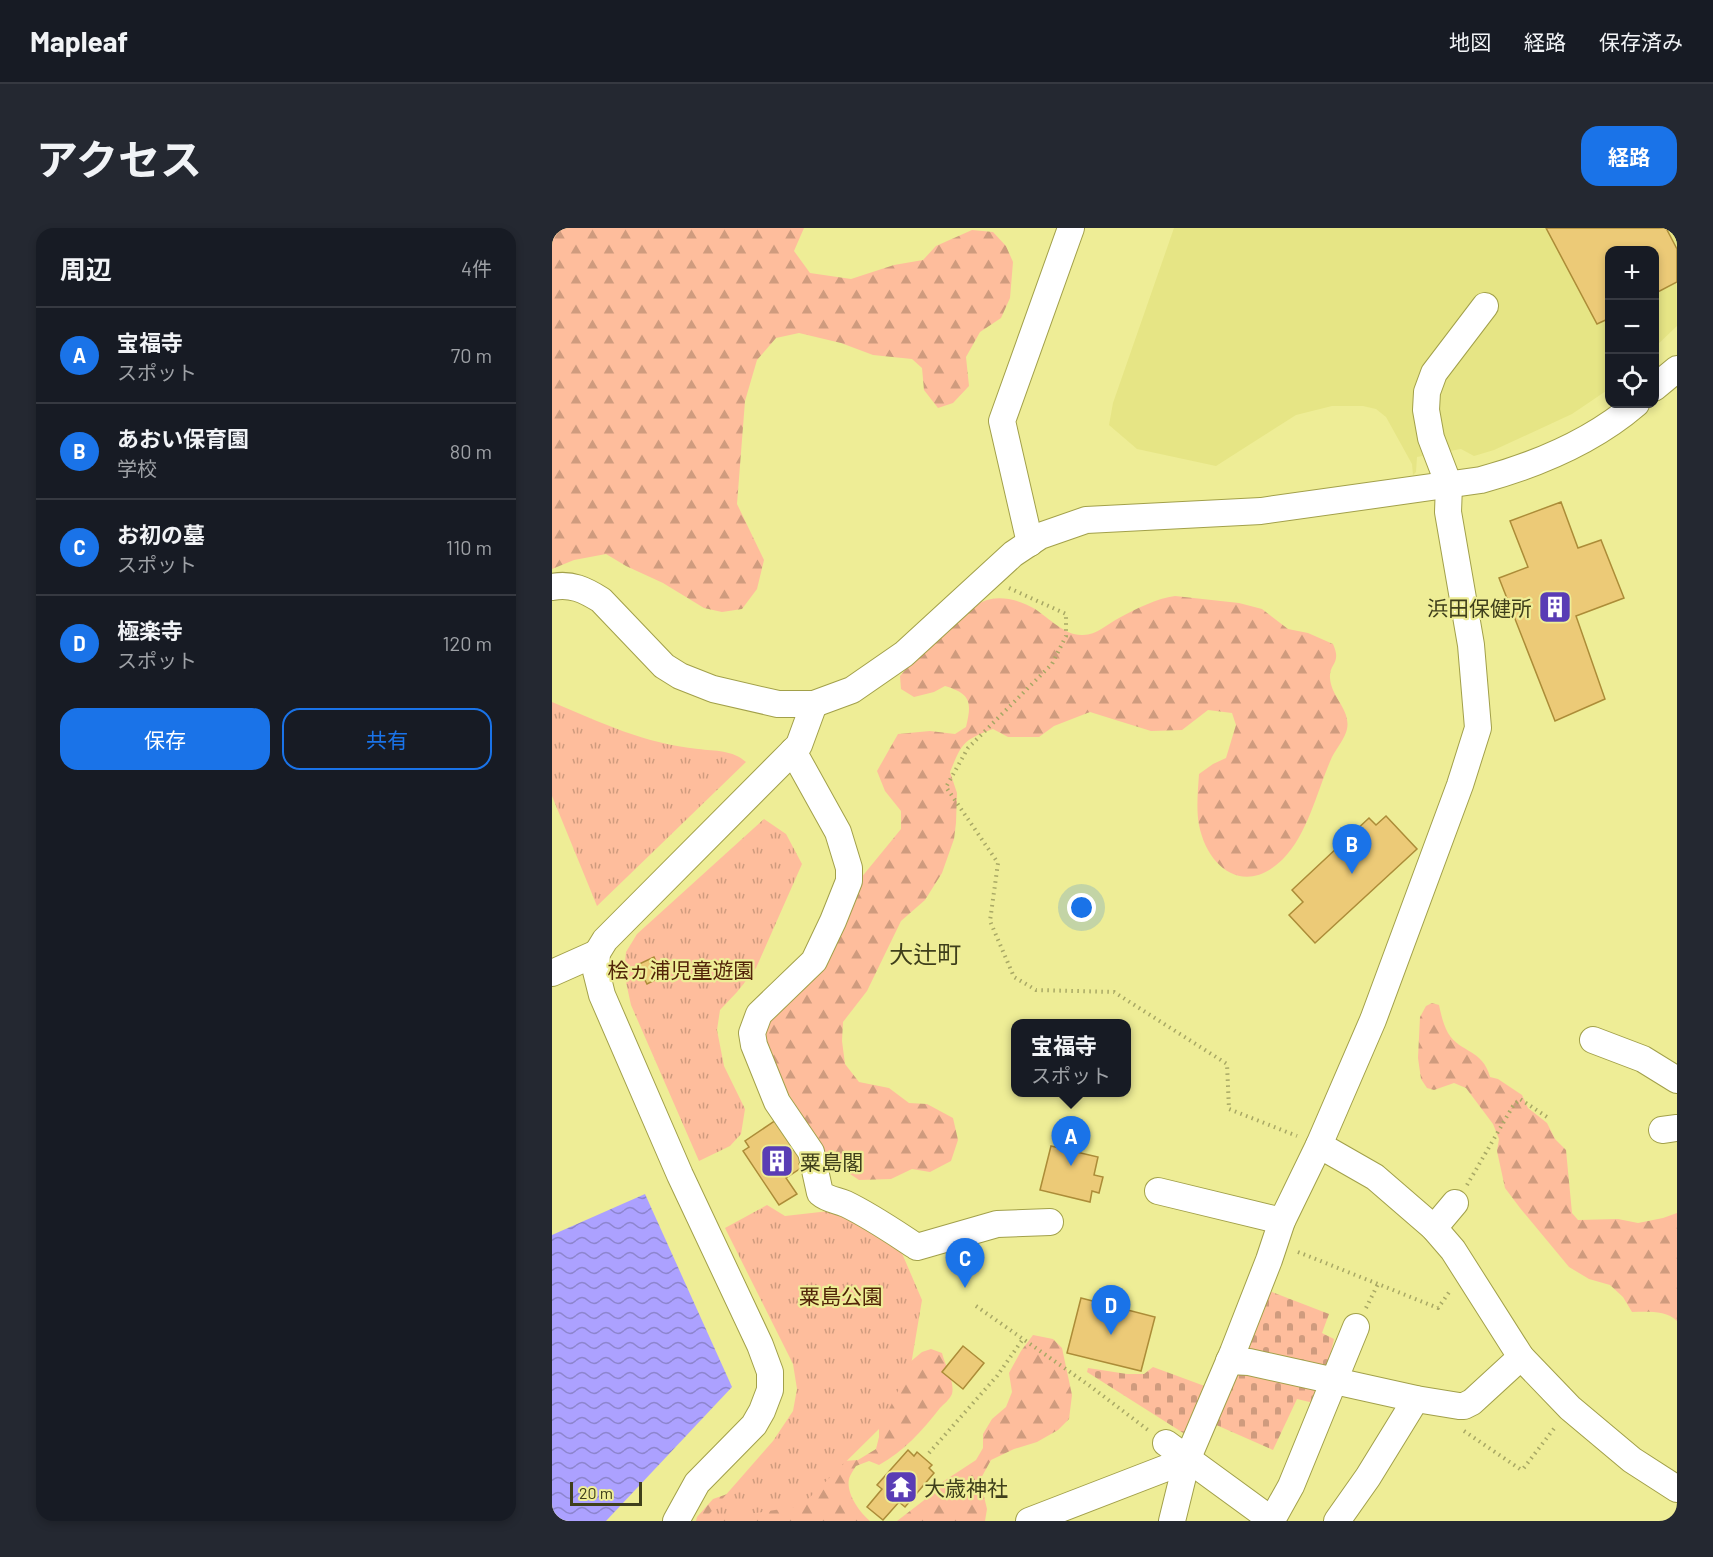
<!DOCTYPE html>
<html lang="ja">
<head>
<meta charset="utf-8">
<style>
	body { margin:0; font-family:Barlow,"Noto Sans JP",sans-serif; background:#242831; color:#f1f3f6 }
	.controls { position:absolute; right:18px; top:18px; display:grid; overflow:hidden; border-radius:12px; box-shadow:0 3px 9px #0003 }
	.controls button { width:54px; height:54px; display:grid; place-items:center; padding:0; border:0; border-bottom:2px solid #363941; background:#171b24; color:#f1f3f6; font:30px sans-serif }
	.scale { position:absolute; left:18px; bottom:15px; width:72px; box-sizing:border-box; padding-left:6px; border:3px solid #3f3f1b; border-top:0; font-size:16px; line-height:21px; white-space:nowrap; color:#3f3f1b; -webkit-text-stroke:4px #eeed96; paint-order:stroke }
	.you { position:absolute; left:530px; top:680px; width:21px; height:21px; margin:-15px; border:4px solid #fff; border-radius:50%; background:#1a73e8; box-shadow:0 0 0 9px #1a73e833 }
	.badge { display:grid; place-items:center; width:39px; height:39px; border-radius:50%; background:#1a73e8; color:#fff; font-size:20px; font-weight:700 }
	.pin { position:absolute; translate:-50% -50px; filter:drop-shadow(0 2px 3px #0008) }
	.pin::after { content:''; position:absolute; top:32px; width:21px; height:18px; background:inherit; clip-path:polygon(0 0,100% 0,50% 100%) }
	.popup { position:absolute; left:459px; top:791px; width:120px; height:78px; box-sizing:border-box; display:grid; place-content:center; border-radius:12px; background:#171b24; filter:drop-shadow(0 2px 4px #0005); font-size:20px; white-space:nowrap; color:#9ea1a6 }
	.popup b { font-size:22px; color:#f1f3f6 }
	.popup::after { content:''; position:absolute; left:50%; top:100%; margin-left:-12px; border:12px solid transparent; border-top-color:#171b24 }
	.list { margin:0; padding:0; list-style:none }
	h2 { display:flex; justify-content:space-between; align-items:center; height:78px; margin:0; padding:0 24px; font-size:26px }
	h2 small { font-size:20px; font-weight:400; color:#9ea1a6 }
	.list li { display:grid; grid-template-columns:39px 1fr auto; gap:18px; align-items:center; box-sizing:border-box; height:96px; padding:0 24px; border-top:2px solid #363941 }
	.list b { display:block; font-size:22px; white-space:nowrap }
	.list p { margin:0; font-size:20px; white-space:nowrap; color:#9ea1a6 }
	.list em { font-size:20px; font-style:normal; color:#9ea1a6 }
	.actions { display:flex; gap:12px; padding:18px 24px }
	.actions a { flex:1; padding:14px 0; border:2px solid #1a73e8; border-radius:18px; text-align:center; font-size:21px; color:#1a73e8 }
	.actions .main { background:#1a73e8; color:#fff }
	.icon { flex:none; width:33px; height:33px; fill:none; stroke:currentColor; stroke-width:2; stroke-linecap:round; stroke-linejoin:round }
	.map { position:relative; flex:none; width:1125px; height:1293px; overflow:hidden; border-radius:18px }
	header { display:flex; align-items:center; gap:36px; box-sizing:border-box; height:84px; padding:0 30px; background:#171b24; border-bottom:2px solid #363941 }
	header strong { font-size:28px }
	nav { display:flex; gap:33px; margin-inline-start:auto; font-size:21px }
	.intro { display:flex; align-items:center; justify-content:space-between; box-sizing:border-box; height:144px; padding:0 36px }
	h1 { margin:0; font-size:42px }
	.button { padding:15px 27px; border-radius:18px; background:#1a73e8; color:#fff; font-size:21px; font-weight:700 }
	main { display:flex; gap:36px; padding:0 36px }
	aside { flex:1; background:#171b24; border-radius:18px; box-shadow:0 3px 9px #0003 }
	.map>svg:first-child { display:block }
</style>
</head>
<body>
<header>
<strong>Mapleaf</strong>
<nav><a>地図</a><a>経路</a><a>保存済み</a></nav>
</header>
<div class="intro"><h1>アクセス</h1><a class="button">経路</a></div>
<main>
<aside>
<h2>周辺<small>4件</small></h2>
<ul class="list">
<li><span class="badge">A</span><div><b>宝福寺</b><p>スポット</p></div><em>70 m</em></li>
<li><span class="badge">B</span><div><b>あおい保育園</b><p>学校</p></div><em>80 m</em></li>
<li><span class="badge">C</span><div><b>お初の墓</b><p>スポット</p></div><em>110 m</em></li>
<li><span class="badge">D</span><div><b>極楽寺</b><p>スポット</p></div><em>120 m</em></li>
</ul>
<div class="actions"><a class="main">保存</a><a>共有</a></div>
</aside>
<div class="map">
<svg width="1125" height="1293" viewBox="0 0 1125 1293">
	<defs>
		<pattern id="forest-firs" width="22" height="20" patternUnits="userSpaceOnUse" patternTransform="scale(1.5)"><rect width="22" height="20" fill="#febd9c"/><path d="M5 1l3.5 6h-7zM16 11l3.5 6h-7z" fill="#cf9b7e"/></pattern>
		<pattern id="cemetery-stones" width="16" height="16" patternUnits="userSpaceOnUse" patternTransform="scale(1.5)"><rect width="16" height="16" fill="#febd9c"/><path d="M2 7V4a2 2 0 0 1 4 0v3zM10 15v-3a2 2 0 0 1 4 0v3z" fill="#cf9b7e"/></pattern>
		<pattern id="park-tufts" width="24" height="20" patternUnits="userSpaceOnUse" patternTransform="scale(1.5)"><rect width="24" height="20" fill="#febd9c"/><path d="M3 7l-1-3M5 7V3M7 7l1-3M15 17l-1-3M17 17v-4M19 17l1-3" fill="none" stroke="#cf9b7e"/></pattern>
		<pattern id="water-waves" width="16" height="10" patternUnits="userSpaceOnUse" patternTransform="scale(1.5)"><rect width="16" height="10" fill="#aca1ff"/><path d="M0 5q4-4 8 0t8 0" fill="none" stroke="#8d85ce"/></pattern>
	</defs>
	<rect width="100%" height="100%" fill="#eeed96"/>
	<polygon fill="#e6e585" points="622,0 1125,0 1125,98 1103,119 1102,22 1058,22 1057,161 1020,186 942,222 922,228 909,221 865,229 864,244 861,247 860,236 834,189 824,181 811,178 780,178 744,187 664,238 585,221 557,197 561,175"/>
	<g fill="url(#forest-firs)">
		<polygon points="0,0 252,0 242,23 258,45 299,51 342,37 371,32 384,18 420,2 441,4 454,18 461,34 458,70 449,90 428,104 414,129 417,158 401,175 386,180 372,162 370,140 360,131 321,127 289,115 247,105 224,110 205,132 193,173 185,276 212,332 205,361 190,381 170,384 152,380 111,355 74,338 54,326 22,332 0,341"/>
		<path d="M623 368 687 375 710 381 736 401 756 405 781 416C790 436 777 435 778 450 779 469 799 482 795 501 793 510 785 520 780 529 766 560 756 606 731 631 694 668 656 642 647 597 644 581 646 562 647 546L661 536 674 530 684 497 680 485 656 482 630 502 599 503 538 484 502 498 487 509H456L441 501C411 512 410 515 398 544L405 565 404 595 402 611 390 645 373 672 349 693 315 763 291 794 290 813 293 836 307 854 337 860 357 875 375 876 401 890 406 912 399 933 378 944 360 941 339 951 307 952 274 930 222 841 211 812 219 785 272 736 282 721 294 691 304 656 349 601V583L333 563 325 543 346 506 378 503 403 506 414 499C420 474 419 466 393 458L382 464 362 469 349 461 348 448C369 425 402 388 430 374 446 366 469 372 483 381 497 390 513 408 531 407 545 407 555 396 567 390 584 381 605 370 623 368Z"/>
		<path d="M880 775 887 777C889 786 891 796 896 805 908 825 931 821 938 849L946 851 970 867 976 880 995 895 1003 911 1014 922 1020 985 1026 992 1066 991 1086 995 1111 990 1125 985V1093C1114 1082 1095 1084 1080 1084L1071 1069 1058 1057 1037 1051 1017 1039 968 980 953 960 945 923 947 911 941 896 914 860 902 855 882 862 875 860 869 851 866 830 868 789 874 778Z"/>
		<polygon points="481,1107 501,1111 510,1120 520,1167 517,1191 506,1202 485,1214 462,1221 439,1232 428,1252 435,1281 433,1293 345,1293 371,1273 392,1253 424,1232 431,1220 431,1206 440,1191 454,1179 460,1164 457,1145 469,1123"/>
		<path d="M379 1121 390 1125C393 1138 403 1153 400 1166 398 1171 392 1176 388 1180 370 1203 352 1223 327 1237L317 1233 304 1238C302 1241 298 1247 297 1251 294 1265 307 1284 318 1293H144L145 1289 161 1271 181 1264 290 1233 306 1232 324 1221 327 1209V1182L345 1145 370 1124Z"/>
	</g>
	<g fill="url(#cemetery-stones)">
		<polygon points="715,1062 777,1086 770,1105 782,1111 775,1143 691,1126"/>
		<polygon points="601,1139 658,1160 636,1208 535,1144 536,1140 575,1146 592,1146"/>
		<polygon points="686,1140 776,1156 766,1176 745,1171 721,1222 662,1196"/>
	</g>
	<g fill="url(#park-tufts)">
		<path d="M0 474C47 494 94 516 146 521 163 523 181 522 194 534L45 678 0 568Z"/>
		<polygon points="212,591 234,606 250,636 204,740 185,764 168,782 165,802 172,838 193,881 189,906 178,918 147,933 79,777 72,745 74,724 85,706"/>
		<polygon points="215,977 233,988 286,982 346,1016 370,1072 359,1137 327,1201 249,1278 151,1293 221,1213 241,1183 245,1161 241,1136 173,1000"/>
	</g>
	<polygon fill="url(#water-waves)" points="93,966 180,1159 54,1293 0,1293 0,1007"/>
	<g fill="#ecca77" stroke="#ac8c38" stroke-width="1.5">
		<polygon points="994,0 1114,0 1125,21 1125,54 1102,66 1102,22 1058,22 1058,90 1045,96"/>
		<polygon points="1009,274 1026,320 1049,312 1072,370 1024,388 1053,471 1003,493 947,350 976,339 958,293"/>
		<polygon points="834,588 865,621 763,715 737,687 751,674 740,662 817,590 824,597"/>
		<polygon points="102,729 111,748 95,756 85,737"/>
		<polygon points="230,888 257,929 247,936 249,940 234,950 245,966 227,977 191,923 197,919 193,913"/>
		<polygon points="499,918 546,929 542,947 551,949 547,965 540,963 538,974 488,962"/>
		<polygon points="529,1070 603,1089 589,1143 515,1125"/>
		<polygon points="411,1118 432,1135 411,1161 390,1144"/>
		<polygon points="356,1222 362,1228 365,1224 380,1237 377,1240 382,1245 353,1279 347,1274 331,1292 315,1279 330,1261 325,1257"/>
	</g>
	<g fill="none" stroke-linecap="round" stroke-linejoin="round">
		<defs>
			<g id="minor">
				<polyline points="1102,160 1125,141"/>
				<polyline points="478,315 450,193 519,0"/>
				<path d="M0 359C19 355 33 362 49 372L112 438 128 448 161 461 226 476H262L300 462 352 426 461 326 488 308 534 292 709 283 929 252C984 237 1041 213 1084 176"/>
				<path d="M241 523 286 604 297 640V653L281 693 262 733 207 786 200 805 202 817 225 874 259 924 268 965C276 972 285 972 294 976 319 988 342 1004 365 1019L445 996 498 994"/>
				<polyline points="0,745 45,725"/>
				<polyline points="1041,812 1091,831 1125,852"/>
				<polyline points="1110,902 1125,900"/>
				<polyline points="767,917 823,949 882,1000 901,1022 969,1129 1018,1180 1080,1232 1125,1261"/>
				<polyline points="606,963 730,993"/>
				<polyline points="882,1000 903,975"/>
				<polyline points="677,1133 697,1134 864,1171 907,1178 912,1178 920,1174 969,1129"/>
				<polyline points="614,1215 721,1293"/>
				<polyline points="720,1292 739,1258 804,1099"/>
				<polyline points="124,1293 145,1255 202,1197 210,1183 218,1162 218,1144 208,1117 128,947 50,767 44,743 45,725 53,712 247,517 262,476"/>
				<polyline points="477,1293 635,1232"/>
				<polyline points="620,1293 635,1232 681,1124 717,1032 730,993 767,917 821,792 908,557 926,500 919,417 896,284 897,257 879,210 874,182 875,164 882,145 933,78"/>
				<polyline points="785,1293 816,1249 864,1171"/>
			</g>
		</defs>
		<use href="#minor" stroke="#a2a04a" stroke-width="28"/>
		<g stroke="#a8a865" stroke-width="4" stroke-dasharray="1.5 4.5" stroke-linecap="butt">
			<polyline points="457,360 514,386 514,408 500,436 416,520 394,559 446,635 438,693 462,749 484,762 562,764 675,836 677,881 745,908"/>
			<polyline points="915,957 961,878 968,871 995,889"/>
			<polyline points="746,1024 886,1080 898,1063"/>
			<polyline points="424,1078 538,1158 596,1202"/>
			<polyline points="814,1080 826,1056"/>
			<polyline points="912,1203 968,1241 971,1241 1004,1198"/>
			<polyline points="377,1225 445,1148 471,1111"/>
		</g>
		<use href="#minor" stroke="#fff" stroke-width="26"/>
	</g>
	<defs>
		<symbol id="building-square" viewBox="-11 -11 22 22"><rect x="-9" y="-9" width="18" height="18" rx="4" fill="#593db5" stroke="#eeed96"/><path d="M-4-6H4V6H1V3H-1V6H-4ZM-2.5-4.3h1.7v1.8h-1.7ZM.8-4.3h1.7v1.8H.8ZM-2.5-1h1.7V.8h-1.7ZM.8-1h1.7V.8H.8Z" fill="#fff"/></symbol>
		<symbol id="temple-square" viewBox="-11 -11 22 22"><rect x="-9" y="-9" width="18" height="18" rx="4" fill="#593db5" stroke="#eeed96"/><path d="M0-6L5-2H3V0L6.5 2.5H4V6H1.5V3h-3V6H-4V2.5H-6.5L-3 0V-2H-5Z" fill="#fff"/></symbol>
	</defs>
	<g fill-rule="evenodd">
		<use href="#building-square" x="984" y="360" width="38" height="38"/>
		<use href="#building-square" x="206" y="914" width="38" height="38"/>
		<use href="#temple-square" x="330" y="1240" width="38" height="38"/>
	</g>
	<g text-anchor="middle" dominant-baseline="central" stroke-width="4.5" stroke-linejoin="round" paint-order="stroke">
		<g font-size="21" fill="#3f3f1b" stroke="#eeed96" text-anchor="start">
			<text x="980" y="379" text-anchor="end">浜田保健所</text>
			<text x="248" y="933">粟島閣</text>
			<text x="372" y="1259">大歳神社</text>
		</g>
		<g font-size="21" fill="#522408" stroke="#eeed96">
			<text x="129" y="741">桧ヵ浦児童遊園</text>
			<text x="289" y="1067">粟島公園</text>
		</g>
		<g font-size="24" fill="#3f3f1b" stroke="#eeed96">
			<text x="373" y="725">大辻町</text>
		</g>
	</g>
</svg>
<div class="controls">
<button>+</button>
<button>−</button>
<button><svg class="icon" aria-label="locate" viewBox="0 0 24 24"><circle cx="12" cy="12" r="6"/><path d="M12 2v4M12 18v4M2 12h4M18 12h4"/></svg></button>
</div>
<div class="scale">20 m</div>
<div class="you"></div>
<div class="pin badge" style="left:519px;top:938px">A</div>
<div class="popup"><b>宝福寺</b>スポット</div>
<div class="pin badge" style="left:800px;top:646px">B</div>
<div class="pin badge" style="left:413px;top:1060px">C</div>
<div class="pin badge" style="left:559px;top:1107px">D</div>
</div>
</main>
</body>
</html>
